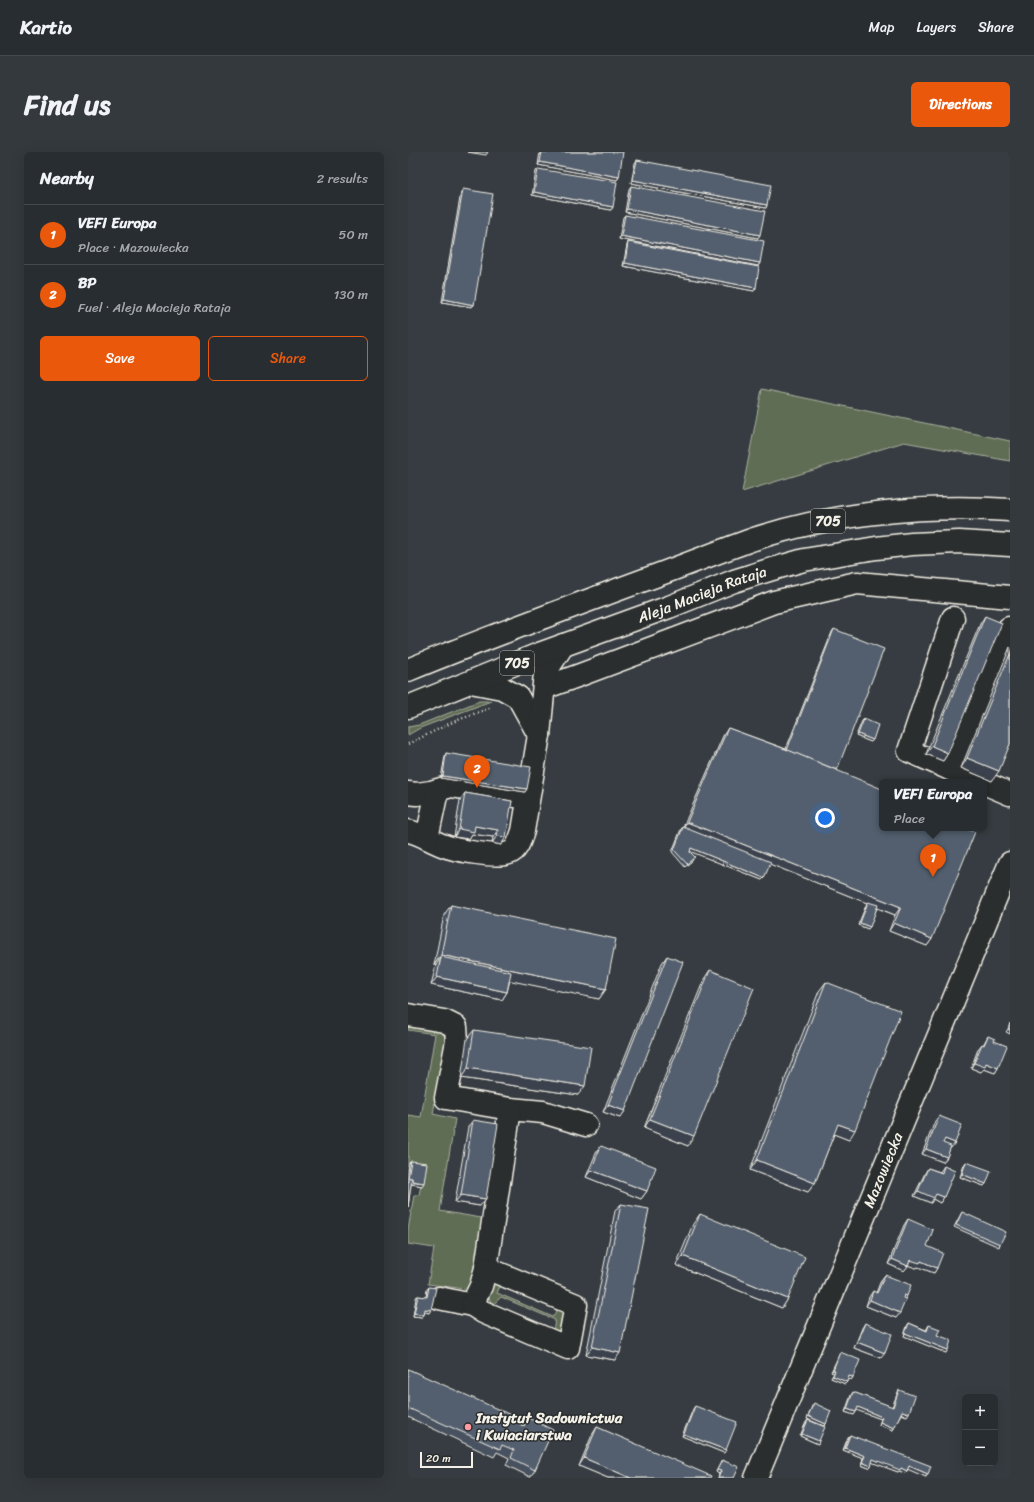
<!DOCTYPE html>
<html lang="en">
<head>
<meta charset="utf-8">
<style>
	body { margin:0; font-family:Sriracha,sans-serif; background:#34393d; color:#f1f3f6 }
	.controls { position:absolute; right:12px; bottom:12px; display:grid; overflow:hidden; border-radius:6px; box-shadow:0 4px 16px #0002 }
	.controls button { width:36px; height:36px; display:grid; place-items:center; padding:0; border:0; border-bottom:1px solid #44494d; background:#282d31; color:#f1f3f6; font:20px sans-serif }
	.scale { position:absolute; left:12px; bottom:10px; width:53px; box-sizing:border-box; padding-left:4px; border:2px solid #f4f1e8; border-top:0; font-size:11px; line-height:14px; white-space:nowrap; color:#f4f1e8; -webkit-text-stroke:3px #2a2d2e; paint-order:stroke }
	.you { position:absolute; left:417px; top:666px; width:14px; height:14px; margin:-10px; border:3px solid #fff; border-radius:50%; background:#1a73e8; box-shadow:0 0 0 6px #1a73e833 }
	.badge { display:grid; place-items:center; width:26px; height:26px; border-radius:50%; background:#ea580c; color:#fff; font-size:13px; font-weight:700 }
	.pin { position:absolute; translate:-50% -33px; filter:drop-shadow(0 1px 2px #0008) }
	.pin::after { content:''; position:absolute; top:21px; width:14px; height:12px; background:inherit; clip-path:polygon(0 0,100% 0,50% 100%) }
	.popup { position:absolute; left:471px; top:627px; width:108px; height:52px; box-sizing:border-box; display:grid; place-content:center; border-radius:6px; background:#282d31; filter:drop-shadow(0 1px 3px #0005); font-size:13px; white-space:nowrap; color:#a5a8ab }
	.popup b { font-size:15px; color:#f1f3f6 }
	.popup::after { content:''; position:absolute; left:50%; top:100%; margin-left:-8px; border:8px solid transparent; border-top-color:#282d31 }
	.list { margin:0; padding:0; list-style:none }
	h2 { display:flex; justify-content:space-between; align-items:center; height:52px; margin:0; padding:0 16px; font-size:17px }
	h2 small { font-size:13px; font-weight:400; color:#a5a8ab }
	.list li { display:grid; grid-template-columns:26px 1fr auto; gap:12px; align-items:center; box-sizing:border-box; height:60px; padding:0 16px; border-top:1px solid #44494d }
	.list b { display:block; font-size:15px; white-space:nowrap }
	.list p { margin:0; font-size:13px; white-space:nowrap; color:#a5a8ab }
	.list em { font-size:13px; font-style:normal; color:#a5a8ab }
	.actions { display:flex; gap:8px; padding:12px 16px }
	.actions a { flex:1; padding:9px 0; border:1px solid #ea580c; border-radius:6px; text-align:center; font-size:14px; color:#ea580c }
	.actions .main { background:#ea580c; color:#fff }
	.map { position:relative; flex:none; width:602px; height:1326px; overflow:hidden; border-radius:6px }
	header { display:flex; align-items:center; gap:24px; box-sizing:border-box; height:56px; padding:0 20px; background:#282d31; border-bottom:1px solid #44494d }
	header strong { font-size:19px }
	nav { display:flex; gap:22px; margin-inline-start:auto; font-size:14px }
	.intro { display:flex; align-items:center; justify-content:space-between; box-sizing:border-box; height:96px; padding:0 24px }
	h1 { margin:0; font-size:28px }
	.button { padding:10px 18px; border-radius:6px; background:#ea580c; color:#fff; font-size:14px; font-weight:700 }
	main { display:flex; gap:24px; padding:0 24px }
	aside { flex:1; background:#282d31; border-radius:6px; box-shadow:0 4px 16px #0002 }
	.map>svg:first-child { display:block }
</style>
</head>
<body>
<header>
<strong>Kartio</strong>
<nav><a>Map</a><a>Layers</a><a>Share</a></nav>
</header>
<div class="intro"><h1>Find us</h1><a class="button">Directions</a></div>
<main>
<aside>
<h2>Nearby<small>2 results</small></h2>
<ul class="list">
<li><span class="badge">1</span><div><b>VEFI Europa</b><p>Place · Mazowiecka</p></div><em>50 m</em></li>
<li><span class="badge">2</span><div><b>BP</b><p>Fuel · Aleja Macieja Rataja</p></div><em>130 m</em></li>
</ul>
<div class="actions"><a class="main">Save</a><a>Share</a></div>
</aside>
<div class="map">
<svg width="602" height="1326" viewBox="0 0 602 1326">
	<rect width="100%" height="100%" fill="#363c41"/>
	<filter id="ink" filterUnits="userSpaceOnUse"><feTurbulence type="fractalNoise" baseFrequency=".025" numOctaves="2"/><feDisplacementMap in="SourceGraphic" scale="8" xChannelSelector="R" yChannelSelector="G"/><feConvolveMatrix kernelMatrix="1 2 1 2 8 2 1 2 1" color-interpolation-filters="sRGB"/></filter>
	<g filter="url(#ink)">
		<g fill="#606d55" stroke="#aaaf9e">
			<polygon points="354,237 602,289 602,309 496,290 334,340"/>
			<polygon points="71,549 83,549 12,576 0,583 0,575 11,573"/>
			<polygon points="0,869 35,880 37,886 36,899 25,962 47,967 32,1059 79,1067 63,1132 57,1137 20,1132 26,1096 0,1092 0,1078 6,1043 11,1043 16,1016 0,1014 0,967 1,963 13,965 27,882 0,878"/>
			<polygon points="86,1128 94,1130 89,1141 145,1165 150,1155 156,1160 154,1178 150,1180 145,1180 147,1168 93,1145 84,1154 80,1143"/>
		</g>
		<g fill="none" stroke-linecap="round" stroke-linejoin="round">
			<defs>
				<g id="minor">
					<polyline points="63,530 94,536 110,545 131,583"/>
					<polyline points="136,536 172,523 366,450 449,431 602,445"/>
					<polyline points="542,617 501,599 545,466"/>
					<polyline points="573,630 542,617 601,476"/>
					<polyline points="576,631 602,642"/>
					<polyline points="0,641 9,642 23,640 43,634 120,646"/>
					<path d="M0 679C12 681 23 689 34 693 45 698 89 706 101 701 110 698 112 687 115 679L131 583 137 521 155 493"/>
					<polyline points="19,686 29,639"/>
					<polyline points="0,863 36,869 48,875 49,889 38,946 102,957 135,960 178,973"/>
					<polyline points="31,1146 64,1153 73,1134 78,1116 102,957"/>
					<polyline points="64,1153 75,1160 160,1196 168,1153 78,1116"/>
					<path id="s1" d="M348 1326 602 711"/>
				</g>
				<g id="major">
					<path d="M0 518C78 486 157 457 236 428 272 415 307 401 343 388 424 361 517 352 602 358"/>
					<path id="s2" d="M0 555 131 502 261 455 326 429 361 418 396 408 468 396 504 392 551 390 602 393"/>
				</g>
			</defs>
			<use href="#minor" stroke="#f4f1e8" stroke-width="25"/>
			<use href="#major" stroke="#f4f1e8" stroke-width="25"/>
			<g stroke="#f4f1e8" stroke-width="2.5" stroke-dasharray="1 3" stroke-linecap="butt">
				<polyline points="0,592 45,570 84,555"/>
				<polyline points="0,1033 4,1033"/>
			</g>
			<use href="#minor" stroke="#2a2d2e" stroke-width="22"/>
			<use href="#major" stroke="#2a2d2e" stroke-width="22"/>
		</g>
		<g fill="#47515f" stroke="#f4f1e8">
			<polygon points="132,0 213,0 211,25 209,28 130,13"/>
			<polygon points="229,8 359,53 358,56 223,31 227,11"/>
			<polygon points="130,17 205,55 203,58 124,43 128,19"/>
			<polygon points="223,34 350,86 217,60 221,37"/>
			<polygon points="55,37 66,153 64,155 34,150 53,40"/>
			<polygon points="217,63 352,111 350,114 211,87 215,65"/>
			<polygon points="220,90 348,136 346,139 215,114 219,93"/>
			<polygon points="577,464 540,601 535,609 518,602 572,472"/>
			<polygon points="426,477 429,618 524,787 519,794 481,779 487,763 469,756 460,777 450,773 459,751 362,712 354,728 282,699 282,700 285,708 277,715 264,700 273,677 275,675 315,584 320,576 378,597 424,480"/>
			<polygon points="602,495 602,592 584,629 553,616"/>
			<polygon points="456,567 463,590 448,584 454,569"/>
			<polygon points="38,601 117,640 33,626 37,604"/>
			<polygon points="57,641 104,649 93,693 84,691 85,685 64,682 61,687 46,685 52,648"/>
			<polygon points="43,753 198,837 191,847 102,828 99,840 94,848 23,833 28,813 26,813 36,763"/>
			<polygon points="259,804 217,959 212,966 195,960 254,811"/>
			<polygon points="302,818 280,994 236,976 296,827"/>
			<polygon points="418,830 441,988 426,982 407,1031 400,1040 342,1018 411,839"/>
			<polygon points="66,878 170,943 53,926 59,887"/>
			<polygon points="580,884 586,889 590,916 587,921 576,917 573,920 563,916 570,897 574,892 575,893"/>
			<polygon points="531,964 543,996 542,996 539,1005 535,1010 514,1002 527,969"/>
			<polygon points="65,968 72,1054 47,1050 60,975"/>
			<polygon points="193,994 239,1039 233,1047 178,1025 188,1001"/>
			<polygon points="3,1009 14,1034 3,1032 0,1055 0,1019 1,1011"/>
			<polygon points="558,1010 576,1034 552,1025 556,1013"/>
			<polygon points="536,1014 536,1045 532,1051 525,1047 523,1051 506,1044 517,1021 520,1016 532,1020"/>
			<polygon points="213,1052 207,1208 178,1203 207,1059"/>
			<polygon points="554,1060 592,1092 591,1095 546,1075"/>
			<polygon points="292,1062 380,1147 374,1156 268,1113 285,1072"/>
			<polygon points="500,1067 529,1116 526,1121 510,1115 508,1116 500,1113 496,1119 480,1112 496,1073"/>
			<polygon points="477,1123 497,1147 488,1166 458,1154 461,1145 465,1139 468,1141 473,1128"/>
			<polygon points="21,1135 21,1161 16,1160 16,1163 14,1165 5,1164 8,1146 9,1144 18,1145 19,1137"/>
			<polygon points="457,1171 473,1206 446,1196 454,1176"/>
			<polygon points="501,1171 518,1178 521,1173 529,1183 538,1201 496,1184 499,1174"/>
			<polygon points="432,1200 445,1225 443,1228 440,1227 437,1232 423,1226 426,1221 423,1220 431,1203"/>
			<polygon points="0,1217 115,1273 120,1266 127,1318 122,1325 98,1313 101,1306 89,1300 86,1305 0,1265"/>
			<polygon points="491,1238 499,1264 493,1262 485,1278 471,1273 473,1267 449,1258 446,1263 437,1260 443,1243 445,1240 484,1255 490,1240"/>
			<polygon points="406,1251 418,1272 416,1274 399,1267 404,1254"/>
			<polygon points="287,1254 316,1301 274,1284 285,1257"/>
			<polygon points="400,1268 410,1292 392,1284 398,1270"/>
			<polygon points="189,1275 302,1326 200,1326 171,1314 184,1283"/>
			<polygon points="442,1283 520,1322 518,1325 500,1317 497,1321 491,1319 490,1320 464,1310 461,1316 453,1313 455,1306 435,1298 440,1285"/>
			<polygon points="314,1308 326,1326 310,1326 311,1322 308,1320"/>
		</g>
		<g fill="#3a424d" stroke="#f4f1e8">
			<polygon points="59,0 80,0 78,3"/>
			<polygon points="132,10 211,25 209,28 130,13"/>
			<polygon points="225,28 359,53 358,56 223,31"/>
			<polygon points="126,40 205,55 203,58 124,43"/>
			<polygon points="219,57 352,83 350,86 217,60"/>
			<polygon points="213,84 352,111 350,114 211,87"/>
			<polygon points="217,111 348,136 346,139 215,114"/>
			<polygon points="36,147 66,153 64,155 34,150"/>
			<polygon points="450,582 465,588 463,590 448,584"/>
			<polygon points="524,594 540,601 535,609 518,602"/>
			<polygon points="559,606 591,619 584,629 553,616"/>
			<polygon points="35,624 119,637 117,640 33,626"/>
			<polygon points="279,670 493,755 487,763 460,752 460,750 459,751 274,677"/>
			<polygon points="67,674 90,678 85,685 64,682 61,687 46,685 51,677"/>
			<polygon points="89,684 98,685 93,693 84,691"/>
			<polygon points="283,696 356,726 354,728 281,699"/>
			<polygon points="452,771 462,775 460,777 450,773"/>
			<polygon points="486,771 524,787 519,794 481,779"/>
			<polygon points="33,803 198,837 191,847 31,814 33,805 28,813 26,813"/>
			<polygon points="29,825 99,840 94,848 23,833"/>
			<polygon points="600,877 602,878 602,882 598,880"/>
			<polygon points="566,911 578,911 590,916 587,921 576,917 573,920 563,916"/>
			<polygon points="60,916 177,934 170,943 53,926"/>
			<polygon points="200,953 217,959 212,966 195,960"/>
			<polygon points="242,967 286,984 280,994 236,976"/>
			<polygon points="430,972 447,978 441,988 423,981"/>
			<polygon points="537,987 547,991 543,996 533,992"/>
			<polygon points="518,997 539,1005 535,1010 514,1002"/>
			<polygon points="349,1008 407,1031 400,1040 342,1018"/>
			<polygon points="183,1018 239,1039 233,1047 178,1025"/>
			<polygon points="554,1022 578,1032 576,1034 552,1025"/>
			<polygon points="0,1029 16,1031 14,1034 0,1031"/>
			<polygon points="510,1039 528,1042 536,1045 532,1051 525,1047 523,1051 506,1044"/>
			<polygon points="53,1043 78,1047 72,1054 47,1050"/>
			<polygon points="275,1104 380,1147 374,1156 268,1113"/>
			<polygon points="484,1107 500,1114 496,1119 480,1112"/>
			<polygon points="502,1108 513,1109 529,1116 526,1121 510,1115 508,1116 499,1113"/>
			<polygon points="496,1143 499,1144 495,1149 493,1148"/>
			<polygon points="462,1148 492,1161 488,1166 458,1154"/>
			<polygon points="17,1157 23,1158 21,1161 15,1159"/>
			<polygon points="6,1161 16,1163 14,1165 5,1164"/>
			<polygon points="497,1181 540,1198 538,1201 496,1184"/>
			<polygon points="449,1190 477,1201 473,1206 446,1196"/>
			<polygon points="184,1195 212,1201 207,1208 178,1203"/>
			<polygon points="425,1218 427,1218 426,1221 423,1220"/>
			<polygon points="425,1224 439,1230 437,1232 423,1226"/>
			<polygon points="441,1224 445,1225 443,1228 439,1226"/>
			<polygon points="450,1255 474,1265 473,1267 448,1258"/>
			<polygon points="439,1257 448,1260 446,1263 437,1260"/>
			<polygon points="494,1259 501,1261 499,1264 492,1261"/>
			<polygon points="400,1264 418,1272 416,1274 399,1267"/>
			<polygon points="472,1270 486,1276 485,1278 471,1273"/>
			<polygon points="276,1282 318,1298 316,1301 274,1284"/>
			<polygon points="394,1282 411,1289 410,1292 392,1284"/>
			<polygon points="437,1296 457,1304 455,1306 435,1298"/>
			<polygon points="176,1306 223,1326 200,1326 171,1314"/>
			<polygon points="465,1307 493,1316 499,1319 497,1321 491,1319 490,1320 463,1310"/>
			<polygon points="454,1310 463,1314 461,1316 453,1313"/>
			<polygon points="501,1314 520,1322 518,1325 499,1317"/>
			<polygon points="309,1318 313,1319 311,1322 308,1320"/>
		</g>
		<g fill="#535e6e" stroke="#f4f1e8">
			<polygon points="134,0 215,0 211,25 132,10"/>
			<polygon points="229,8 363,33 359,53 225,28"/>
			<polygon points="130,17 209,30 205,55 126,40"/>
			<polygon points="223,34 357,59 352,83 219,57"/>
			<polygon points="55,37 85,42 66,153 36,147"/>
			<polygon points="217,63 356,89 352,111 213,84"/>
			<polygon points="220,90 351,115 348,136 217,111"/>
			<polygon points="577,464 594,471 540,601 524,594"/>
			<polygon points="426,477 476,497 429,618 379,598"/>
			<polygon points="602,502 602,592 591,619 559,606"/>
			<polygon points="456,567 470,573 465,588 450,582"/>
			<polygon points="320,576 380,598 474,637 474,676 556,676 567,680 524,787 486,771 493,755 279,670"/>
			<polygon points="38,601 123,615 119,637 35,624"/>
			<polygon points="57,641 104,649 98,685 89,684 90,678 67,674 66,680 51,677"/>
			<polygon points="275,675 363,710 356,726 283,696 282,700 287,705 279,712 266,698"/>
			<polygon points="460,750 470,753 462,775 452,771"/>
			<polygon points="43,753 208,787 198,837 33,803"/>
			<polygon points="259,804 275,810 217,959 200,953"/>
			<polygon points="33,805 103,820 99,840 29,825"/>
			<polygon points="302,818 346,836 286,984 242,967"/>
			<polygon points="418,830 493,859 447,978 430,972 407,1031 349,1008"/>
			<polygon points="602,871 602,878 600,877"/>
			<polygon points="66,878 183,895 177,934 60,916"/>
			<polygon points="580,884 587,887 586,889 599,894 590,916 578,911 577,915 566,911 574,892 576,893"/>
			<polygon points="531,964 554,973 547,991 537,987 535,991 543,994 539,1005 518,997"/>
			<polygon points="65,968 90,972 78,1047 53,1043"/>
			<polygon points="193,994 248,1015 239,1039 183,1018"/>
			<polygon points="3,1009 19,1011 16,1031 4,1029 4,1026 0,1026"/>
			<polygon points="558,1010 583,1019 578,1032 554,1022"/>
			<polygon points="536,1014 547,1019 536,1045 528,1042 526,1046 510,1039 520,1016 534,1021"/>
			<polygon points="0,1026 4,1026 0,1055"/>
			<polygon points="213,1052 241,1057 212,1201 184,1195"/>
			<polygon points="554,1060 598,1080 592,1092 548,1073"/>
			<polygon points="292,1062 397,1105 380,1147 275,1104"/>
			<polygon points="500,1067 525,1078 519,1094 535,1101 529,1116 513,1109 512,1111 502,1108 500,1114 484,1107"/>
			<polygon points="477,1123 503,1133 499,1144 496,1143 495,1146 498,1147 492,1161 462,1148 465,1139 469,1141"/>
			<polygon points="21,1135 28,1136 23,1158 17,1157 16,1163 6,1161 10,1144 19,1145"/>
			<polygon points="457,1171 484,1182 477,1201 449,1190"/>
			<polygon points="501,1171 519,1179 521,1173 532,1177 529,1183 543,1188 540,1198 497,1181"/>
			<polygon points="432,1200 452,1208 445,1225 441,1224 439,1230 425,1224 427,1218 425,1218"/>
			<polygon points="0,1217 105,1264 104,1269 116,1274 120,1266 145,1278 127,1318 103,1306 106,1298 94,1293 92,1297 0,1256"/>
			<polygon points="491,1238 507,1244 501,1261 494,1259 486,1276 472,1270 474,1265 450,1255 448,1260 439,1257 445,1240 485,1255"/>
			<polygon points="406,1251 423,1259 418,1272 400,1264"/>
			<polygon points="287,1254 329,1270 318,1298 276,1282"/>
			<polygon points="400,1268 417,1275 411,1289 394,1282"/>
			<polygon points="189,1275 303,1324 302,1326 223,1326 176,1306"/>
			<polygon points="442,1283 523,1314 520,1322 501,1314 499,1319 493,1316 492,1318 465,1307 463,1314 454,1310 457,1304 437,1296"/>
			<polygon points="314,1308 331,1315 326,1326 310,1326 313,1319 309,1318"/>
		</g>
	</g>
	<circle fill="#ff9aa2" stroke="#2a2d2e" stroke-width="1.5" cx="60" cy="1275" r="4"/>
	<g text-anchor="middle" dominant-baseline="central" stroke-width="3" stroke-linejoin="round" paint-order="stroke">
		<g fill="#2a2d2e" stroke="#b7b6b0" stroke-width="1">
			<rect x="403" y="357" width="34" height="24" rx="3"/>
			<rect x="92" y="499" width="34" height="24" rx="3"/>
		</g>
		<g font-size="14" font-weight="bold" fill="#f4f1e8">
			<text x="420" y="369">705</text>
			<text x="109" y="511">705</text>
		</g>
		<g font-size="15" fill="#f4f1e8" stroke="#2a2d2e">
			<text stroke="none"><textPath href="#s2" startOffset="315">Aleja Macieja Rataja</textPath></text>
			<text stroke="none"><textPath href="#s1" startOffset="333">Mazowiecka</textPath></text>
		</g>
		<g font-size="15" font-weight="bold" fill="#f4f1e8" stroke="#2a2d2e" text-anchor="start">
			<text x="68" y="1266">Instytut Sadownictwa<tspan x="68" dy="17">i Kwiaciarstwa</tspan></text>
		</g>
	</g>
</svg>
<div class="controls">
<button>+</button>
<button>−</button>
</div>
<div class="scale">20 m</div>
<div class="you"></div>
<div class="pin badge" style="left:525px;top:725px">1</div>
<div class="popup"><b>VEFI Europa</b>Place</div>
<div class="pin badge" style="left:69px;top:636px">2</div>
</div>
</main>
</body>
</html>
